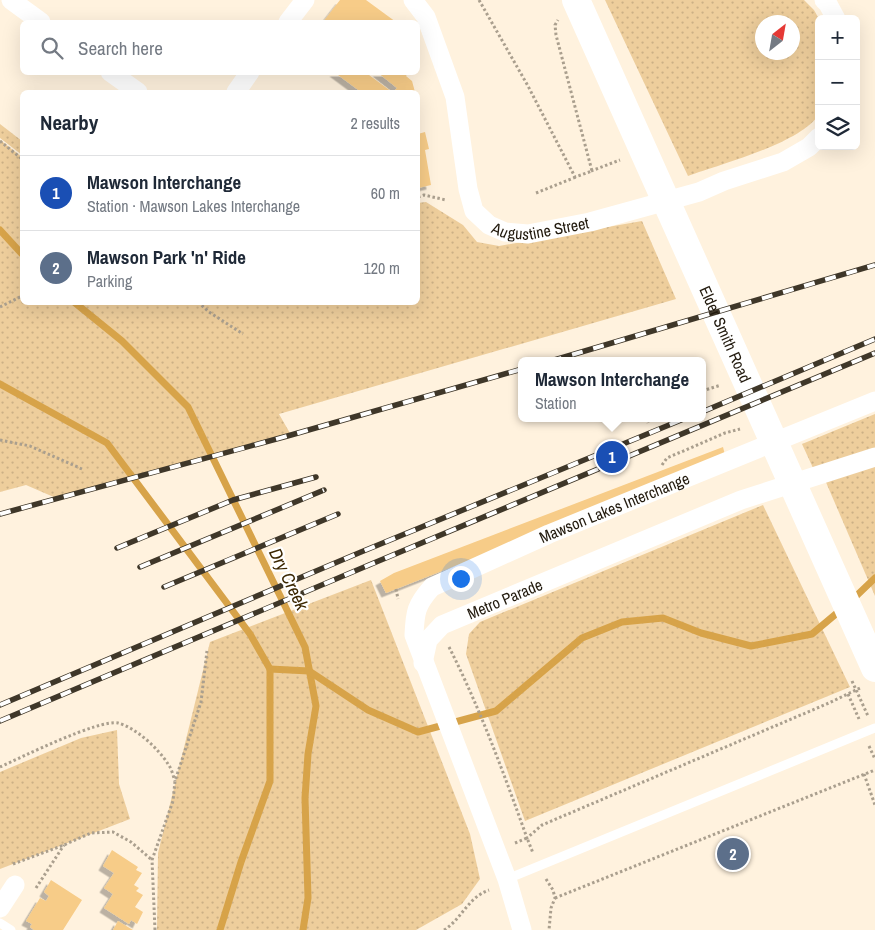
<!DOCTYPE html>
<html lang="en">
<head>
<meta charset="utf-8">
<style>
	body { margin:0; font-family:"Archivo Narrow",sans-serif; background:#f2f2f3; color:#1f2937 }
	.controls { position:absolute; right:15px; top:15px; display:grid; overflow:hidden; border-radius:8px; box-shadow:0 5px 20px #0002 }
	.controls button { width:45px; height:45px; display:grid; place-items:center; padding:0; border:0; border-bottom:1px solid #e0e1e3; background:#fff; color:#1f2937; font:25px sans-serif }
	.compass { position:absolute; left:755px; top:15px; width:45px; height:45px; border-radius:50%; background:#fff; box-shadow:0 5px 20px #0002; rotate:31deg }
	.you { position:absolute; left:460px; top:578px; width:18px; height:18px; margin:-12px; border:4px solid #fff; border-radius:50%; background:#1a73e8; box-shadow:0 0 0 8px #1a73e833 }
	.badge { display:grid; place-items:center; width:32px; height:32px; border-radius:50%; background:#347c86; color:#fff; font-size:16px; font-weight:700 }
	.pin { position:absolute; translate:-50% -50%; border:2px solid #fff; box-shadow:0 1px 5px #0006 }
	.popup { position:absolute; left:518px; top:357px; width:188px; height:65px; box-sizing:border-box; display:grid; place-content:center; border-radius:8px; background:#fff; filter:drop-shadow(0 1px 4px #0005); font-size:16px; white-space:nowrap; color:#747a83 }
	.popup b { font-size:19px; color:#1f2937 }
	.popup::after { content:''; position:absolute; left:50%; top:100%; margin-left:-10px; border:10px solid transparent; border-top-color:#fff }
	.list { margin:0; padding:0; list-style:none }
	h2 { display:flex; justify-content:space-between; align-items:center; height:65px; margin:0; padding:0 20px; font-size:21px }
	h2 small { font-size:16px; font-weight:400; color:#747a83 }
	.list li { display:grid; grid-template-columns:32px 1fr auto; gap:15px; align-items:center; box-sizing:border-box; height:75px; padding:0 20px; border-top:1px solid #e0e1e3 }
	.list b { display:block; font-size:19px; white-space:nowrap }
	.list p { margin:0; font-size:16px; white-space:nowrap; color:#747a83 }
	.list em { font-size:16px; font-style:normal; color:#747a83 }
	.icon { flex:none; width:28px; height:28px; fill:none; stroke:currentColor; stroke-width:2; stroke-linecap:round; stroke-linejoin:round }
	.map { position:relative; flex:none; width:875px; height:930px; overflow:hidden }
	.search { position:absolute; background:#fff; box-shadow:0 5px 20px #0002; left:20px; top:20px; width:400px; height:55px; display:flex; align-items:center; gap:12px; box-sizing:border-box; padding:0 18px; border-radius:8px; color:#747a83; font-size:19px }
	.panel { position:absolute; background:#fff; box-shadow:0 5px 20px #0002; left:20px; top:90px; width:400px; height:215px; border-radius:8px }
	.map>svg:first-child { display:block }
</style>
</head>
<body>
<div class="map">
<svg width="875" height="930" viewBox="0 0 875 930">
	<defs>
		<pattern id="green-dots" width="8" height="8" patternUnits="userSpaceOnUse" patternTransform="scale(1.25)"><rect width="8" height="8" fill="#eece9c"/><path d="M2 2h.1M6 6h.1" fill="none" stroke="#ccb085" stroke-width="1.8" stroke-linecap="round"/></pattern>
		<filter id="shadow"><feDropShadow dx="-4.5" dy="4.5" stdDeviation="0" flood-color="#0004"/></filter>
	</defs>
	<rect width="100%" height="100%" fill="#fff2de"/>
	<g fill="url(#green-dots)" fill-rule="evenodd">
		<path d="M605 0H804L814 10 819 19V114C802 143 721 164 688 176ZM792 22V52H762V22Z"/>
		<polygon points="0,124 22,141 22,155 0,138"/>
		<polygon points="0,140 22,157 22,302 418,302 418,203 426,202 463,225 477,242 499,246 642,221 676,299 279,414 291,435 56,498 26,485 0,492"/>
		<polygon points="875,414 875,449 813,468 802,444"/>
		<polygon points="875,464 875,596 825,480"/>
		<polygon points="763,505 850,687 525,821 466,654 469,634 480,622"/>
		<polygon points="371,580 470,834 480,879 462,904 416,930 157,930 158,853 210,642"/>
		<polygon points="117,730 119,784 130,819 0,869 0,772 81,738"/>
	</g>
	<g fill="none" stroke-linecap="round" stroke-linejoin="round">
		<g stroke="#d7a349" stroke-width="7">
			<polyline points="0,230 22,254"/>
			<polyline points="74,302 122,341 188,407 305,647 316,706 308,754 305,798 308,898 303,930"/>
			<polyline points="0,384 107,443 250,634 270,669 270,781 241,862 220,930"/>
			<polyline points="851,601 875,578"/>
			<polyline points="270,669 309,671 368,710 418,732 496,711 582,638 622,622 663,618 701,633 751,646 812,634 843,608"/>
		</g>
	</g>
	<g fill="#f7cc88" filter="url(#shadow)">
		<polygon points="340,0 366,0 396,22 323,22"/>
		<polygon points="334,72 365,72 392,92 361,92"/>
		<polygon points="377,72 409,72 406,76 412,81 415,92 393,92 397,88"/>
		<polygon points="425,132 429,149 425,150 431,185 418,188 418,134"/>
		<polygon points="723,447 726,459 386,593 380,581 394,573"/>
		<polygon points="112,850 138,867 136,870 142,873 134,885 139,888 136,891 143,895 135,907 143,912 137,924 131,920 129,924 104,908 113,894 104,888 114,873 103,866"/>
		<polygon points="51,880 82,900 63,930 34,930 30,927 32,924 26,921 40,898 46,901 49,896 44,892"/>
		<polygon points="118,921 133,930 113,930"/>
	</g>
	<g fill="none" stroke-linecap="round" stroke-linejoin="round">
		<g stroke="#aa9f8e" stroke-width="3" stroke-dasharray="2.5 2.5" stroke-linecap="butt">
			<polyline points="479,0 528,86 575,177 592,171 556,35 555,25 558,20"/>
			<polyline points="0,141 22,159"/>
			<polyline points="591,171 620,160"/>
			<polyline points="536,193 576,177"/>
			<polyline points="418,197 424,195 446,200"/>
			<polyline points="198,302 209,312 243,334"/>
			<polyline points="0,307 22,296"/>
			<polyline points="702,391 721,385"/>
			<polyline points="646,418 648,423"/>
			<polyline points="0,440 30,446 82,469"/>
			<polyline points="662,465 667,458 725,433 740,429"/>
			<polyline points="396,589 398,599"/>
			<path d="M449 647C480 708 504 774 527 838L542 825 829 703 860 688"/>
			<polyline points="852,681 868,716"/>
			<polyline points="848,694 859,719"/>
			<polyline points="869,746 875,759"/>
			<path d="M0 767C22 757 99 719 118 723 135 727 159 749 168 764 172 769 173 776 175 781"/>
			<polyline points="864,774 875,805"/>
			<polyline points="515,843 527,838 533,853"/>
			<polyline points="13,864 64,845 91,833 113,832 131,842 152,860"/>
			<polyline points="546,879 553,890 555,898 551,908 549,930"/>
			<polyline points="36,888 64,845"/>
			<polyline points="555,898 875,770"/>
			<polyline points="155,930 152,860 173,801 175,781 201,702 207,651"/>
			<path d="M444 930C462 919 467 898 489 890"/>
		</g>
		<g stroke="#fff" stroke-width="9">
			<polyline points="507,879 875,728"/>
			<polyline points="0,923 11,930"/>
		</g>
		<g stroke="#fff" stroke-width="19">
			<polyline points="11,0 41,22"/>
			<path id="s1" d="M413 0 426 17 455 97 468 189 474 211 489 225 505 232 528 234 590 222 699 192 724 181 783 162 809 147 819 137"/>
			<polyline points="824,0 828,4 836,19"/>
			<polyline points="288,22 305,0"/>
			<polyline points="110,72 138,92"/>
			<polyline points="236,92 250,72"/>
			<path id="s2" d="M423 663 428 640 442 625 741 500 875 457"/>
			<polyline points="0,908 15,885"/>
			<path id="s3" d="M522 930 507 879 414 635C415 612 416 605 432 587L549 534 875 401"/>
		</g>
		<path stroke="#fff" stroke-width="28" id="s4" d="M576 0 875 668"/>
		<defs>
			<g id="rail">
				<polyline points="551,361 875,265"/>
				<polyline points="702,412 875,339"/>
				<polyline points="0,514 291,435 522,369"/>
				<polyline points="117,548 233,500 316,477"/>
				<polyline points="140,567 324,490"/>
				<polyline points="164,587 338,514"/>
				<polyline points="0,705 361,552 686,418"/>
				<polyline points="0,721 369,565 875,353"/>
			</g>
		</defs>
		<use href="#rail" stroke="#3f3729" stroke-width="5.5"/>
		<use href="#rail" stroke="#fff" stroke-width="4" stroke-dasharray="11" stroke-linecap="butt"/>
	</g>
	<g text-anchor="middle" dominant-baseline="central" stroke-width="4.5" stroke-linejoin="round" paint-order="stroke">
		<g font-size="16" fill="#221a0e" stroke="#fff">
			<text stroke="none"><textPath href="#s1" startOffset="296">Augustine Street</textPath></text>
			<text stroke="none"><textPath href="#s4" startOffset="366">Elder Smith Road</textPath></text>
			<text stroke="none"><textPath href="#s3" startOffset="566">Mawson Lakes Interchange</textPath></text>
			<text stroke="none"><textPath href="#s2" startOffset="112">Metro Parade</textPath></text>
		</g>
		<g font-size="18" font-style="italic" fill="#3b2600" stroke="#fff">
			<text transform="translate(289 579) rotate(64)">Dry Creek</text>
		</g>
	</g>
</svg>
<div class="controls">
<button>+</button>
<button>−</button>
<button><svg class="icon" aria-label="layers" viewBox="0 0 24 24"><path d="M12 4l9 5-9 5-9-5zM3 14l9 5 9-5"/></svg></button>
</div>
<svg class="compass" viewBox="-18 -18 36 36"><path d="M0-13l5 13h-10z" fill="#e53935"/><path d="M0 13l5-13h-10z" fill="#747a83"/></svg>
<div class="you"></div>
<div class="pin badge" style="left:612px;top:457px;background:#1a4fb4">1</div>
<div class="popup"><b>Mawson Interchange</b>Station</div>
<div class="pin badge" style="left:733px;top:854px;background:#5c6f8a">2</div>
<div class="search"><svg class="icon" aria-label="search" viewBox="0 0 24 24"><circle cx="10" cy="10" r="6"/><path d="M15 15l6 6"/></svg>Search here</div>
<section class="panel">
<h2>Nearby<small>2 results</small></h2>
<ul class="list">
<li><span class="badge" style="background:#1a4fb4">1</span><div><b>Mawson Interchange</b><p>Station · Mawson Lakes Interchange</p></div><em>60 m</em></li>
<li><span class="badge" style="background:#5c6f8a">2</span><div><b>Mawson Park 'n' Ride</b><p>Parking</p></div><em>120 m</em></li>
</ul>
</section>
</div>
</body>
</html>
